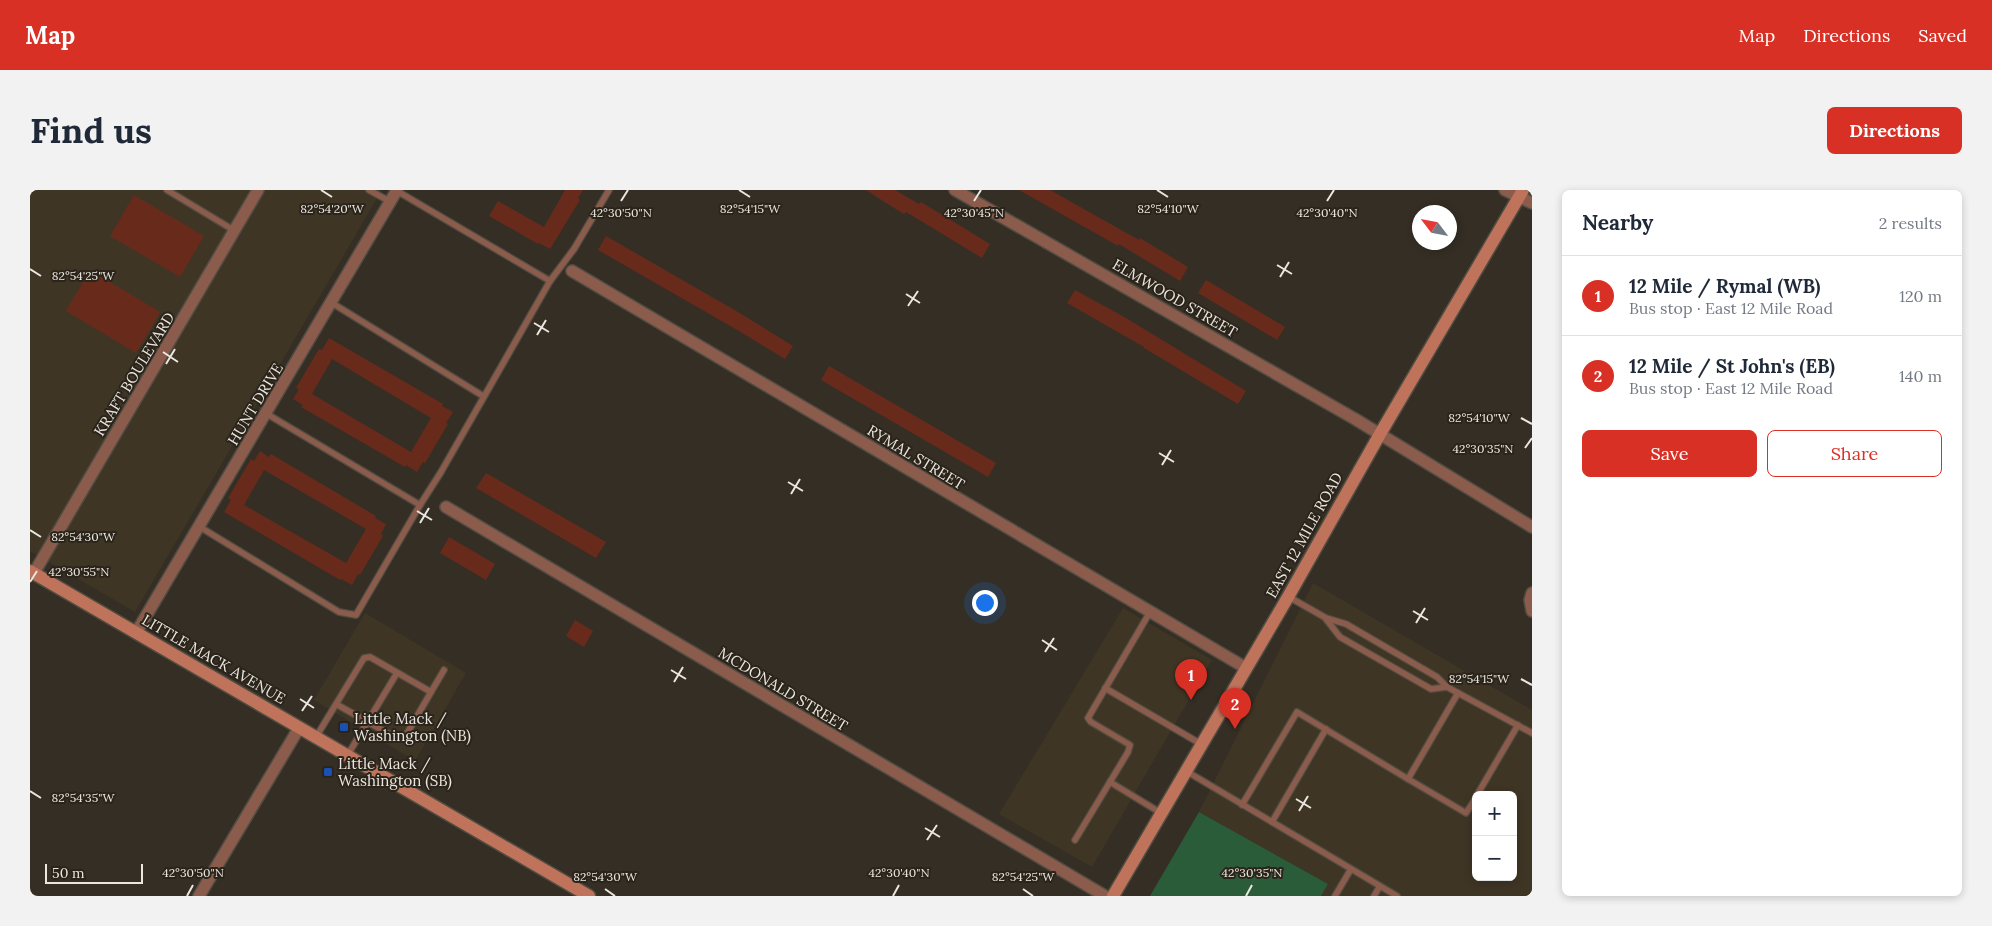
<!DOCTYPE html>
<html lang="en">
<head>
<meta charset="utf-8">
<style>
	body { margin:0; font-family:Lora,serif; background:#f2f2f3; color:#1f2937 }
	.controls { position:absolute; right:15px; bottom:15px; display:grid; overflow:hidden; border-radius:8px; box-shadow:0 2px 8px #0003 }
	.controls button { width:45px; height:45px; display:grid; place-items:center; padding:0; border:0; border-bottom:1px solid #e0e1e3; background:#fff; color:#1f2937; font:25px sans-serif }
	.compass { position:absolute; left:1382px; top:15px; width:45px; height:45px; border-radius:50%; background:#fff; box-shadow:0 2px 8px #0003; rotate:302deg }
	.scale { position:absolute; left:15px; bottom:12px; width:98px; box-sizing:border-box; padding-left:5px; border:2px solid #ebe7e0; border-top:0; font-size:14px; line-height:18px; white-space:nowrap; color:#ebe7e0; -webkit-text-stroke:4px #2a241a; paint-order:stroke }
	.you { position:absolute; left:954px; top:412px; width:18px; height:18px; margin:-12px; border:4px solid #fff; border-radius:50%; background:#1a73e8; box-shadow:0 0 0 8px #1a73e833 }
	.badge { display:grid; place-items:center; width:32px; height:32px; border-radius:50%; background:#d93025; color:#fff; font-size:16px; font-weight:700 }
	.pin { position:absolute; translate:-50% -41px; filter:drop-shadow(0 1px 2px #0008) }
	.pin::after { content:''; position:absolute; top:26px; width:18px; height:15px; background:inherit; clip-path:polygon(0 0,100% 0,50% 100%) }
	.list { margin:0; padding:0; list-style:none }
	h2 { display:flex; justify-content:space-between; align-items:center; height:65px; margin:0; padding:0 20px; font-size:21px }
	h2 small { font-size:16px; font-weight:400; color:#747a83 }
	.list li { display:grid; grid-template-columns:32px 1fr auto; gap:15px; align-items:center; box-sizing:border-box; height:80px; padding:0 20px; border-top:1px solid #e0e1e3 }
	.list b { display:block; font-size:19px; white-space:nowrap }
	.list p { margin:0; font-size:16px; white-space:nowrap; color:#747a83 }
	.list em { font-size:16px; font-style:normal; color:#747a83 }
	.actions { display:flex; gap:10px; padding:15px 20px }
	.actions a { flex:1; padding:11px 0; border:1px solid #d93025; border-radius:8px; text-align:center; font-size:18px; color:#d93025 }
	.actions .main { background:#d93025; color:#fff }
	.map { position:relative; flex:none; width:1502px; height:706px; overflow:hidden; border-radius:8px }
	header { display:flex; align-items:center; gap:30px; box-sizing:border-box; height:70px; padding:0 25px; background:#d93025; color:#fff }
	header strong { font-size:24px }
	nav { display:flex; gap:28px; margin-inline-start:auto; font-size:18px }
	.intro { display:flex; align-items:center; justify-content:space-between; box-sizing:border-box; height:120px; padding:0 30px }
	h1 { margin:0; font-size:35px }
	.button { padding:12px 22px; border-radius:8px; background:#d93025; color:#fff; font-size:18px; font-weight:700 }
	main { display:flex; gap:30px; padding:0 30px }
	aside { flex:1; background:#fff; border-radius:8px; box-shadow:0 2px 8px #0003 }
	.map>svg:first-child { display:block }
</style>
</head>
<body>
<header>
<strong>Map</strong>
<nav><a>Map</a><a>Directions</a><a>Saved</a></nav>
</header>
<div class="intro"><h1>Find us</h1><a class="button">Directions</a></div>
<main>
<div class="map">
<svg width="1502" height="706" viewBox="0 0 1502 706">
	<rect width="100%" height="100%" fill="#342e24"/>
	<g fill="#3f3525" fill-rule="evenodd">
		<polygon points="0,0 352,0 105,422 0,361"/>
		<path d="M1283 393 1502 520V706H1291L1298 694 1169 622ZM1446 605H1483V687H1446Z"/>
		<polygon points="1093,418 1182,470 1062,677 969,624"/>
		<polygon points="335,423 436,483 385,571 284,510"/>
	</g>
	<polygon fill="#2b5c3a" points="1169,622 1298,694 1291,706 1120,706"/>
	<g fill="#682b1b" fill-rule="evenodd">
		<polygon points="535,0 553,0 548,8 550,10 520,59 509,53 508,54 459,26 468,11 514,37"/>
		<polygon points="836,0 865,0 889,14 891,12 960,54 952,68 876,22 874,24 856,13"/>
		<polygon points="989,0 1020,0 1109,50 1110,48 1158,77 1150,91 1089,54 1088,56"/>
		<polygon points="104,5 174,46 150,87 80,46"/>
		<polygon points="576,46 708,122 763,156 755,169 709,141 568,60"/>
		<polygon points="60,80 130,122 106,163 36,121"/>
		<polygon points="1176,90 1255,137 1247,150 1168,103"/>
		<polygon points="1045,100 1096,128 1216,201 1208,214 1114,158 1114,157 1037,113"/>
		<path d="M299 148 413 214 412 216 423 222 416 233 418 234 395 273 393 272 387 282 376 275 375 277 271 217 273 215 263 209 269 199 266 198 289 159 292 160ZM302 169 401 228 381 262 282 204Z"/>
		<polygon points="799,176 966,273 958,287 791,190"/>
		<path d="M230 261 239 267 241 264 346 326 345 328 356 334 351 344 353 346 330 385 328 384 322 395 311 389 310 390 194 322 201 310 198 308 221 269 224 271ZM234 280 336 339 316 373 214 315Z"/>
		<polygon points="456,283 576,352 566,368 446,298"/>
		<polygon points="419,347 465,374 456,390 410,363"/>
		<polygon points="545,430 563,441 554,457 536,446"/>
	</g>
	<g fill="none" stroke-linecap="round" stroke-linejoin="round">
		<defs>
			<g id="lane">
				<polyline points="137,0 205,41"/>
				<polyline points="339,0 359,11"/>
				<polyline points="367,1 520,91"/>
				<polyline points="302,113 453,206"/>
				<polyline points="237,224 390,315"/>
				<polyline points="170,337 309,422 326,425 390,315 411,282 520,91 544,59 579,0"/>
				<polyline points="1259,407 1296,428 1316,434 1407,487 1417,497 1502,543"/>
				<polyline points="1296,429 1310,447 1401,499 1417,497"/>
				<polyline points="1075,498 1171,554"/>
				<polyline points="401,502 414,480"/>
				<polyline points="286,547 334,468 340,467 401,502 375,547 368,549 306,514"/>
				<polyline points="317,566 367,483"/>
				<polyline points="1156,581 1367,706"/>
				<polyline points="1378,589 1436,623 1446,608"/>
				<polyline points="1080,592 1131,623"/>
				<polyline points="1447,605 1488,535"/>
				<polyline points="1212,615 1267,522 1378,589 1428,503"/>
				<polyline points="1242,632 1296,539"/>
				<polyline points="1045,650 1098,562 1100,555 1061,532 1058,528 1120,422"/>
				<polyline points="1305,706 1321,679"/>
				<polyline points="1344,706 1350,696"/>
			</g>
			<g id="street">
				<polyline points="925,0 1325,229 1502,337"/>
				<polyline points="1475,0 1502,13"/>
				<polyline points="542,81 1216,478"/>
				<polyline points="416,317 1075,706"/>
				<polyline points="4,383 228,0"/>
				<polyline points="1502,403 1500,410 1502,421"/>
				<polyline points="106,443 367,0"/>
				<polyline points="169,706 269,538"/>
			</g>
			<g id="secondary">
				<polyline points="0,381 559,706"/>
				<polyline points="1083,706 1258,407 1350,244 1493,0"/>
			</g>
		</defs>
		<use href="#lane" stroke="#514c42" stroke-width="8"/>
		<use href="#street" stroke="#514c42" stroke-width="14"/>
		<use href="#secondary" stroke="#514c42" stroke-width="15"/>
		<use href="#lane" stroke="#8b5c4c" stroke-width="5.5"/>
		<use href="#street" stroke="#8b5c4c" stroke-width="11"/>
		<use href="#secondary" stroke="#bf735a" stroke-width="12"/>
	</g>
	<path fill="none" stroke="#ebe7e0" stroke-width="2" d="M291 0 302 7M709 0 720 7M1127 0 1138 7M591 11 598 0M944 11 951 0M1297 11 1304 0M1247 75 1262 84M0 79 11 86M1250 87 1259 72M876 104 890 113M878 116 888 101M504 133 519 142M507 145 516 130M133 162 148 172M136 174 145 159M1491 228 1502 234M1495 258 1502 248M1129 263 1144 272M1132 275 1141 260M758 292 773 301M761 304 770 289M387 321 402 330M390 333 399 318M0 340 11 347M0 392 7 381M1383 421 1398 430M1386 433 1395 418M1012 450 1027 460M1015 462 1024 448M641 480 656 489M1491 489 1502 495M644 492 653 477M270 509 284 518M272 521 282 506M0 601 11 608M1266 609 1281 618M1269 621 1278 606M895 638 910 647M897 650 907 635M575 699 585 706M993 699 1003 706M157 706 163 695M863 706 869 695M1216 706 1222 695"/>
	<g fill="#1a4fb4" stroke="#2a241a" stroke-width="2">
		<rect x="309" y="532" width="10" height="10" rx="2.5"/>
		<rect x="293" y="577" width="10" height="10" rx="2.5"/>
	</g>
	<g text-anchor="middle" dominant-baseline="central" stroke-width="4" stroke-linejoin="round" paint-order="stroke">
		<g font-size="15" fill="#ebe7e0" stroke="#2a241a">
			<text transform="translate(1145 108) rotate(30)">ELMWOOD STREET</text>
			<text transform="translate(104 184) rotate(-59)">KRAFT BOULEVARD</text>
			<text transform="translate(225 214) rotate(-59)">HUNT DRIVE</text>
			<text transform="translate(886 267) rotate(31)">RYMAL STREET</text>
			<text transform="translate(1274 345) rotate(-61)">EAST 12 MILE ROAD</text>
			<text transform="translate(184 469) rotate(30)">LITTLE MACK AVENUE</text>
			<text transform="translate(753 499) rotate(31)">MCDONALD STREET</text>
		</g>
		<g font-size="15" fill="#ebe7e0" stroke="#2a241a" text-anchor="start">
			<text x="324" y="528">Little Mack /<tspan x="324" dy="17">Washington (NB)</tspan></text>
			<text x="308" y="573">Little Mack /<tspan x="308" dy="17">Washington (SB)</tspan></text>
		</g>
	</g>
	<g font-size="12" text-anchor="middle" fill="#ebe7e0" stroke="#2a241a" stroke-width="4" stroke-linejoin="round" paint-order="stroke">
		<text x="1138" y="23">82°54'10"W</text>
		<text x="302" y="23">82°54'20"W</text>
		<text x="720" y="23">82°54'15"W</text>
		<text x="591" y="27">42°30'50"N</text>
		<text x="944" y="27">42°30'45"N</text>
		<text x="1297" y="27">42°30'40"N</text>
		<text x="53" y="90">82°54'25"W</text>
		<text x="1449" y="232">82°54'10"W</text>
		<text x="1453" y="263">42°30'35"N</text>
		<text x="53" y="351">82°54'30"W</text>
		<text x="49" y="386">42°30'55"N</text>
		<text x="1449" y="493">82°54'15"W</text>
		<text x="53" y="612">82°54'35"W</text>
		<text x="163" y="687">42°30'50"N</text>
		<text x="869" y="687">42°30'40"N</text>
		<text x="1222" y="687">42°30'35"N</text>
		<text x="575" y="691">82°54'30"W</text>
		<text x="993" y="691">82°54'25"W</text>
	</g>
</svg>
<div class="controls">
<button>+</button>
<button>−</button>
</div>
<svg class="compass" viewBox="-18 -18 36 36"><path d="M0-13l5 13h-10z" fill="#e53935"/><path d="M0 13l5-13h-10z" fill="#747a83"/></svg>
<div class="scale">50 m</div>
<div class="you"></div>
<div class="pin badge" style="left:1161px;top:510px">1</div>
<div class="pin badge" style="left:1205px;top:539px">2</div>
</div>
<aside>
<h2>Nearby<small>2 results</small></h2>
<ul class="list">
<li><span class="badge">1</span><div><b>12 Mile / Rymal (WB)</b><p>Bus stop · East 12 Mile Road</p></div><em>120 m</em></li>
<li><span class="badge">2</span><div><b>12 Mile / St John's (EB)</b><p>Bus stop · East 12 Mile Road</p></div><em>140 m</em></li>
</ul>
<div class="actions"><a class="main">Save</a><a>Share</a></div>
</aside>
</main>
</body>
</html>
